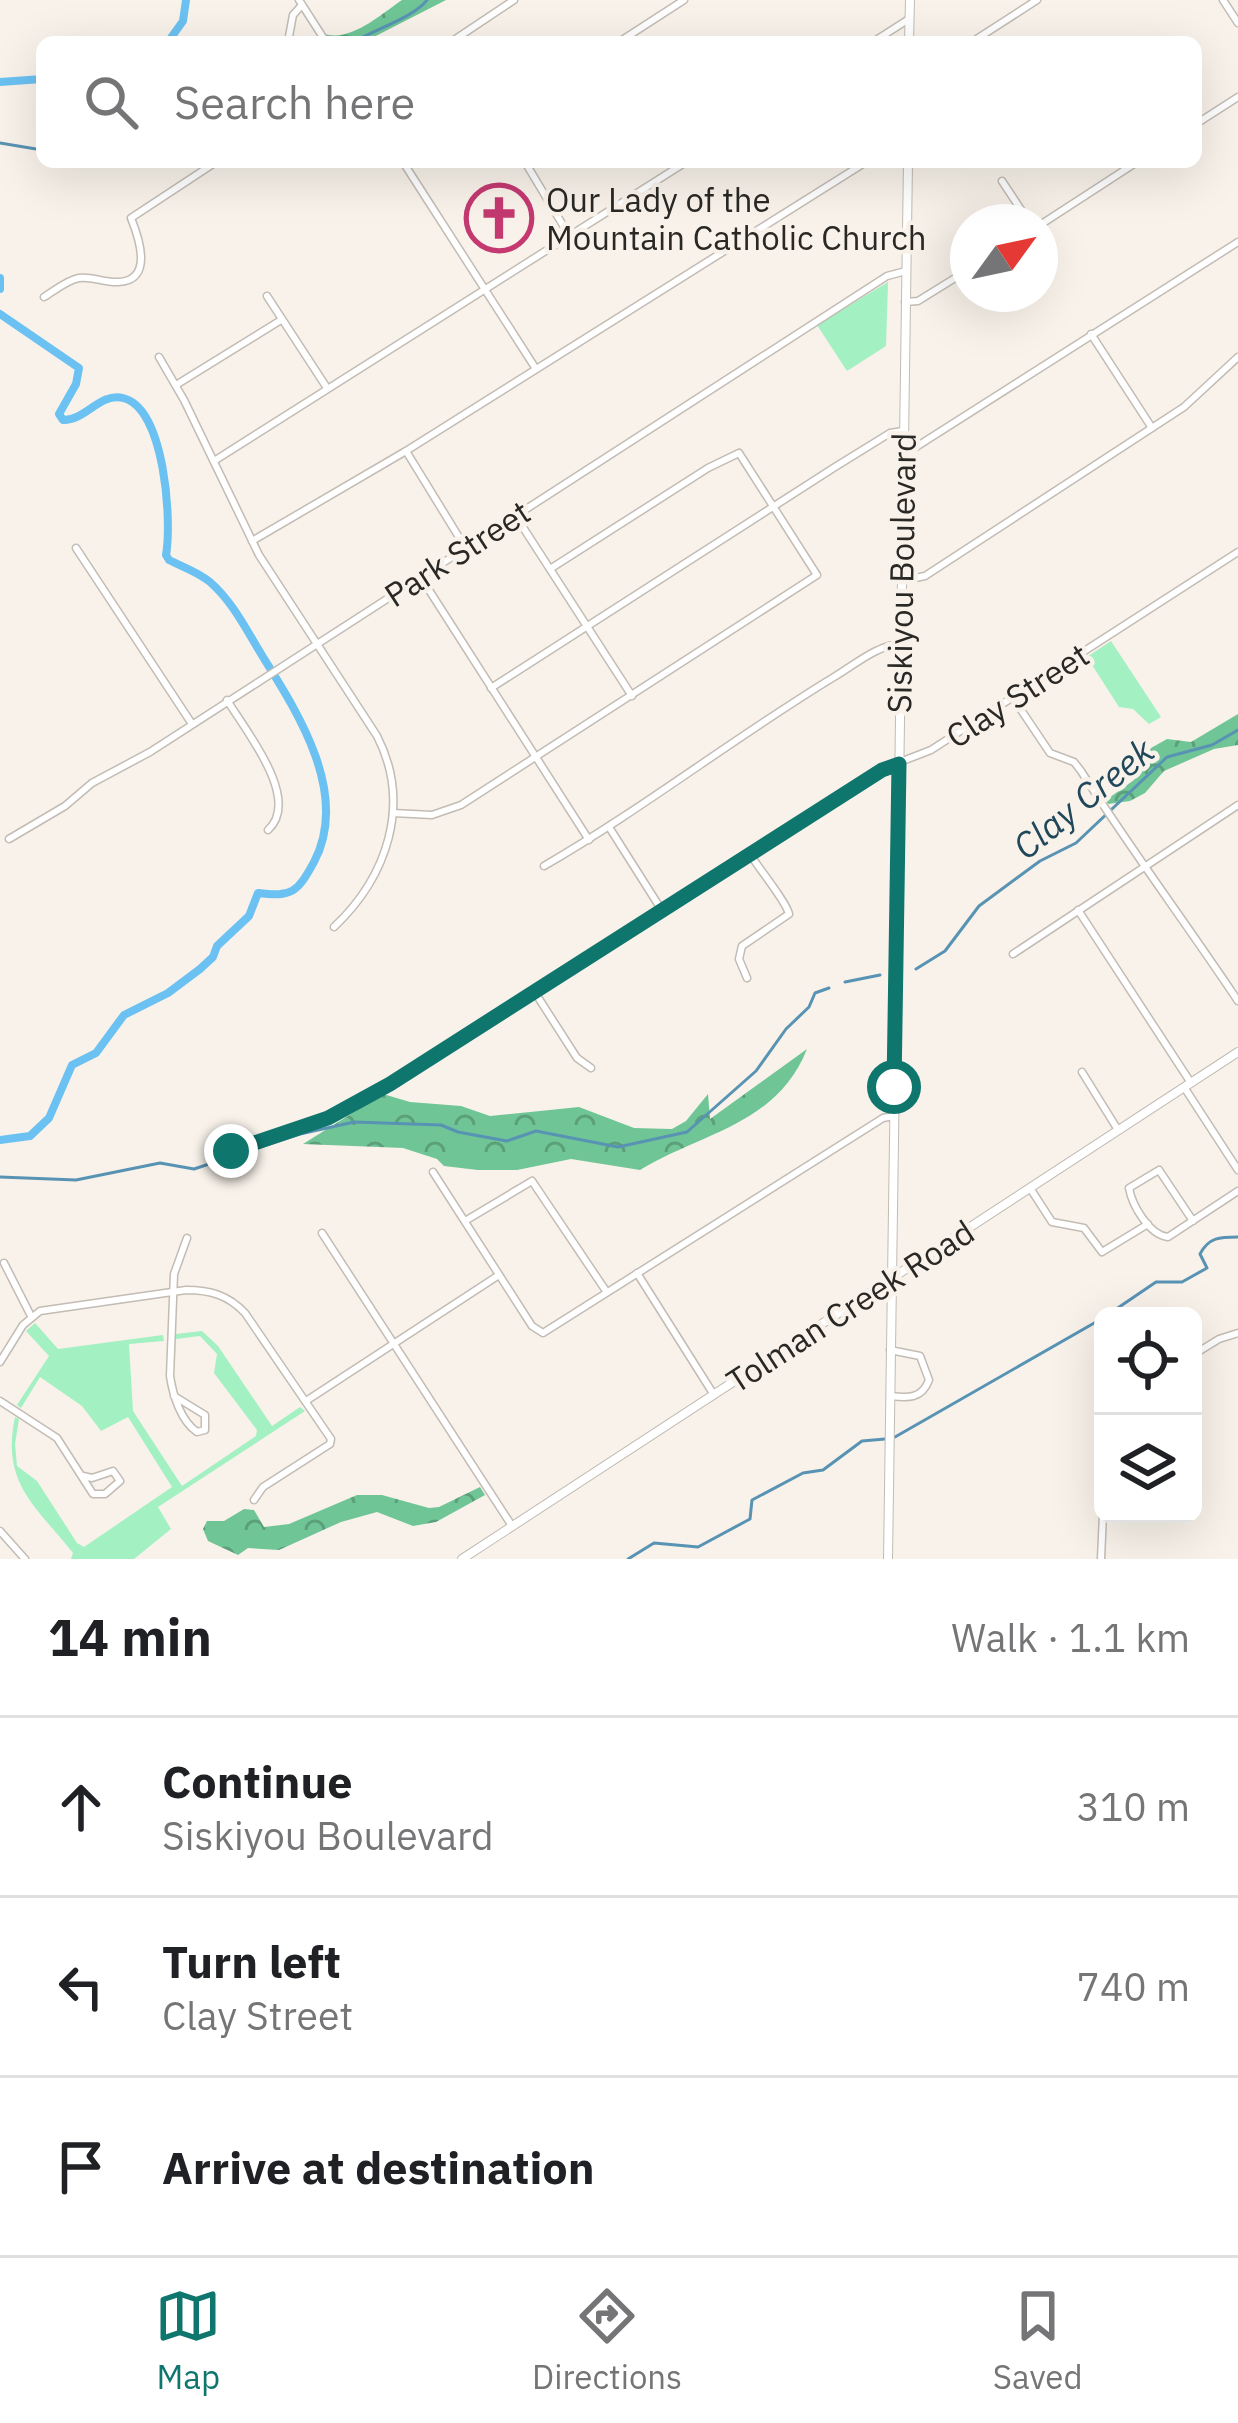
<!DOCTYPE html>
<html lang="en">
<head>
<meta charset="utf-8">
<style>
	body { margin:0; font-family:"IBM Plex Sans",sans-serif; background:#f6f6f6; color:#202124 }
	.controls { position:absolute; right:36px; bottom:36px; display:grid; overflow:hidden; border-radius:18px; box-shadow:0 12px 48px #0002 }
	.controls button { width:108px; height:108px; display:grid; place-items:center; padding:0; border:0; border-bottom:3px solid #e0e0e0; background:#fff; color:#202124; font:60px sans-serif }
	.compass { position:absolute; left:950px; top:204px; width:108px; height:108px; border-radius:50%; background:#fff; box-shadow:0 12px 48px #0002; rotate:57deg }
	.stop { position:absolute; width:36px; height:36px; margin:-27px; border:9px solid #0f766e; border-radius:50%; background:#fff }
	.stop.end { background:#0f766e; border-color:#fff; box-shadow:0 3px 12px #0008 }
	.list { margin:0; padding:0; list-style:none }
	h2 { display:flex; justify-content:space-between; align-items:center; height:156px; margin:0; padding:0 48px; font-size:51px }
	h2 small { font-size:39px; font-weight:400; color:#757577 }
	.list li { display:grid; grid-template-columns:78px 1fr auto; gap:36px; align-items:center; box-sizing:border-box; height:180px; padding:0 48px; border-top:3px solid #e0e0e0 }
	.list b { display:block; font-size:45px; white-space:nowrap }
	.list p { margin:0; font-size:39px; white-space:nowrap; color:#757577 }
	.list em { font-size:39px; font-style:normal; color:#757577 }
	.icon { flex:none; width:66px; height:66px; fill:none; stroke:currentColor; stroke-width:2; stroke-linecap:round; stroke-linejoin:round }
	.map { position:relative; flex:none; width:1238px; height:1559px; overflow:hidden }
	.search { position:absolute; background:#fff; box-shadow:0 12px 48px #0002; left:36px; right:36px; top:36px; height:132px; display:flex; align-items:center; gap:30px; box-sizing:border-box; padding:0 42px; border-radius:18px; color:#757577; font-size:45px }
	.sheet { height:696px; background:#fff }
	nav { display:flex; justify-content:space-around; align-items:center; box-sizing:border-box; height:168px; border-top:3px solid #e0e0e0; background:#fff; font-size:33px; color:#757577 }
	nav a { display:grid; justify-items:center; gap:6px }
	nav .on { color:#0f766e }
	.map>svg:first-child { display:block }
</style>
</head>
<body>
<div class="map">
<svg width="1238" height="1559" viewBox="0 0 1238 1559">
	<defs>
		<pattern id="forest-crowns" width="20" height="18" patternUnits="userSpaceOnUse" patternTransform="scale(3)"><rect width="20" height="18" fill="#6fc596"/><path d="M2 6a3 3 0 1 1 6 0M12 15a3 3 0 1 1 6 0" fill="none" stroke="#5ba07a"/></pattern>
	</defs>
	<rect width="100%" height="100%" fill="#f8f2ea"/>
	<g fill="#a3f0c3">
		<polygon points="888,282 886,346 847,371 817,325"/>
		<polygon points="1111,641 1161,717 1149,724 1133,709 1119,707 1087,657"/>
		<path d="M35 1323 58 1349 163 1335 164 1341 129 1344 133 1411 182 1486 256 1436 257 1430 214 1373 217 1354 200 1336 176 1339V1334L202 1331 218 1346 272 1426 300 1407 305 1411 158 1507 171 1529 134 1559H71L73 1553C35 1505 1 1483 15 1417L19 1419 15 1444 17 1466 37 1481 77 1543 84 1547 172 1487 128 1417 101 1431 82 1406 40 1377 21 1408 17 1405 49 1356 26 1331Z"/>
	</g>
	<g fill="url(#forest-crowns)">
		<path d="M402 0H446L364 42H328L324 34C351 42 380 15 402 0Z"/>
		<polygon points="1238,714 1238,745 1214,749 1164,771 1145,793 1130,801 1108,804 1106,800 1134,780 1151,748 1167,739 1191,742"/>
		<path d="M807 1049C777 1125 701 1133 640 1170L571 1159 517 1170H478L444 1166 437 1159 403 1148 303 1144 383 1094 410 1102 461 1106 490 1116 579 1107 634 1128 672 1129 686 1121 708 1094 710 1119Z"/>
		<polygon points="480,1487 485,1495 436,1522 413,1526 377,1512 341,1522 279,1550 248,1548 238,1555 208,1541 203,1529 207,1521 224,1521 244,1509 254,1510 264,1527 289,1524 357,1495 382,1495 429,1508 439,1507"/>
	</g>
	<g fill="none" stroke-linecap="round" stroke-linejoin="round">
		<g stroke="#5893b4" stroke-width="3">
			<path d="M354 42C375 29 413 18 427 0"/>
			<polyline points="0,143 42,150"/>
			<polyline points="916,969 945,951 979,906 1040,861 1076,843 1167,757 1212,745 1238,730"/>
			<polyline points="845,982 880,975"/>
			<polyline points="0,1177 76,1180 160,1163 194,1169 300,1134 354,1122 441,1125 458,1132 507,1141 536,1131 618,1147 687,1132 756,1071 786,1029 809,1007 815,993 829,988"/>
			<path d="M1106 1316 1156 1282H1182L1207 1268 1200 1254C1209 1237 1220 1237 1238 1237"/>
			<polyline points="895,1437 1103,1318"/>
			<polyline points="628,1559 654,1543 698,1547 750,1519 752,1500 803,1473 823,1470 862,1441 885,1439"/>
		</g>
		<g stroke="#6bc1f1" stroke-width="8">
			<polyline points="168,42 183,21 186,0"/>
			<polyline points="0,82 42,79"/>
			<polyline points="0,278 0,289"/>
			<path d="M0 314 79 368 76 384 59 414 63 420C85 421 100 392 123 398 165 408 172 521 166 555L169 560C183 567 198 572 210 582 233 602 247 631 263 657 298 713 350 794 314 862 297 893 292 897 258 893L249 916 217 946 213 957 200 969 168 993 124 1015 96 1053 72 1065 49 1118 30 1136 0 1140"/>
		</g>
		<defs>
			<g id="street">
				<polyline points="299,0 326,42"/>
				<polyline points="1223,0 1238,23"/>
				<polyline points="288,42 293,15 302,5"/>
				<polyline points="451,42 514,0"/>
				<polyline points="619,42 684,0"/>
				<polyline points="873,42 909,19"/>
				<polyline points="972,42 1037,0"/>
				<polyline points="1196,124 1238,97"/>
				<polyline points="403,162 536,369"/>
				<polyline points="525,162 570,237"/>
				<polyline points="1002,181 1029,222"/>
				<polyline points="1040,225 1137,162"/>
				<polyline points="267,296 327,388"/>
				<path d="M44 297C54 291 67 280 79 278 92 276 105 283 118 282 154 281 139 238 131 218L216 162"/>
				<polyline points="905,302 918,301 968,270"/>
				<polyline points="1091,334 1152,428"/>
				<path d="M159 357 184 400 259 555 377 736C412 804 387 877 334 927"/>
				<polyline points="176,385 281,320"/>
				<polyline points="903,449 916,447 1238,242"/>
				<polyline points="406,451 465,547"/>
				<polyline points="214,461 686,162"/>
				<polyline points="515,515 632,696"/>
				<polyline points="252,541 406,451 866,162"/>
				<polyline points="76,548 192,724"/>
				<polyline points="420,576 589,840"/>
				<polyline points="900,581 925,576 1184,407 1238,357"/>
				<polyline points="491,688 835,467 890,433 903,431"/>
				<path d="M1013 698 1050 753 1074 762 1081 771C1131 850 1186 923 1238 1001"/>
				<path d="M227 700C245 730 302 799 268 830"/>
				<polyline points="393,813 432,815 461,805 817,575 739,453 708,468 550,569"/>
				<polyline points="609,827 661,909"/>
				<polyline points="9,839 65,806 92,783 150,752 887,276 906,271"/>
				<path d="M544 866C644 808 735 737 834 677 853 666 877 645 900 644"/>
				<polyline points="1078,910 1191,1083"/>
				<polyline points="1013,954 1238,805"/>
				<path d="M747 978 739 959 742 946 789 914C786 901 759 869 750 854"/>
				<polyline points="534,991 577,1058 591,1068"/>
				<polyline points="1082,1072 1118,1130"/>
				<polyline points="1184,1087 1238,1170"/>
				<polyline points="231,1151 329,1118 390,1084 882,769 931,750 1238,552"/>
				<polyline points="433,1172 532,1326 543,1333 883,1118 894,1116"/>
				<polyline points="1030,1188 1052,1222 1084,1228 1102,1252 1148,1224"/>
				<polyline points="465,1221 532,1181 606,1291"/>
				<path d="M1193 1221 1159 1170 1129 1188C1132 1205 1149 1235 1168 1237L1238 1191"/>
				<polyline points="322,1233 512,1526"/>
				<polyline points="4,1263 31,1316"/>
				<polyline points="637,1273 714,1395"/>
				<path d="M890 1350 920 1356 929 1380C922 1399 908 1398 891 1396"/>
				<polyline points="1193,1355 1219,1339 1238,1333"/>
				<path d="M0 1362 23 1325 40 1311 186 1290C210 1290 228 1295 245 1313L331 1439 330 1444 263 1487 254 1500"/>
				<path d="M174 1396 205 1415V1430L197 1432C181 1421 173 1396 170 1376L174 1274 187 1238"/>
				<polyline points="0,1401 57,1438 93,1494 105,1494 120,1481 113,1471 92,1478 83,1476"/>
				<polyline points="306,1401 499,1275"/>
				<polyline points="0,1531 25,1559"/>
				<polyline points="1101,1559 1103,1514"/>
			</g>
			<g id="secondary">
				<polyline points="909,42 910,0"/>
				<polyline points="462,1559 1238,1052"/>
				<polyline points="888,1559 908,162"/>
			</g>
		</defs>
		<use href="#street" stroke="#c2bcb4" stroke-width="9"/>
		<use href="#secondary" stroke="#c2bcb4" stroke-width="10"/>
		<use href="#street" stroke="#fff" stroke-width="6"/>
		<use href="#secondary" stroke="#fff" stroke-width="8"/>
	</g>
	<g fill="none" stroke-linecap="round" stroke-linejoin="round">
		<polyline stroke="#0f766e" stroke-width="15" points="231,1151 328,1118 390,1084 882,770 899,764 894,1087"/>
	</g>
	<defs>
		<symbol id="church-ring" viewBox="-11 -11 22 22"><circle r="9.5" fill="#f8f2ea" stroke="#c33970" stroke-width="1.5"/><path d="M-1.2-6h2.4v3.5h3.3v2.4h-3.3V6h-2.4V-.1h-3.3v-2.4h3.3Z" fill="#c33970"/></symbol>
	</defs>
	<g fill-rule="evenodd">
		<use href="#church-ring" x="461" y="180" width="76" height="76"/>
	</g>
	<g text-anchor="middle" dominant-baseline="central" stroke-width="9" stroke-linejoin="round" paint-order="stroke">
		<g font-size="33" fill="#2a2825" stroke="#f8f2ea" text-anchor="start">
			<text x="546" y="199">Our Lady of the<tspan x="546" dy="38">Mountain Catholic Church</tspan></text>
		</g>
		<g font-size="33" fill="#2a2825" stroke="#f8f2ea">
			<text transform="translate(457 553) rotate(-33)">Park Street</text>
			<text transform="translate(901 573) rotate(-89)">Siskiyou Boulevard</text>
			<text transform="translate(1017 695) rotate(-33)">Clay Street</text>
			<text transform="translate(850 1306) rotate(-33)">Tolman Creek Road</text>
		</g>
		<g font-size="36" font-style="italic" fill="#21475b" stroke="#f8f2ea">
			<text transform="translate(1083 798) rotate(-39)">Clay Creek</text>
		</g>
	</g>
</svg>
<div class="controls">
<button><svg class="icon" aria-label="locate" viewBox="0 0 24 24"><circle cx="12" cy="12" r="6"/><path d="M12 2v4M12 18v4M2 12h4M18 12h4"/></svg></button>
<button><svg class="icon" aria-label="layers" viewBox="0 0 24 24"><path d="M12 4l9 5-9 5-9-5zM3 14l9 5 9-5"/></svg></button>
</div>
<svg class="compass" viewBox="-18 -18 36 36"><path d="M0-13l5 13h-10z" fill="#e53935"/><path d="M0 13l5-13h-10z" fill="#757577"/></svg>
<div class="stop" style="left:894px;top:1087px"></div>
<div class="stop end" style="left:231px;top:1151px"></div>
<div class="search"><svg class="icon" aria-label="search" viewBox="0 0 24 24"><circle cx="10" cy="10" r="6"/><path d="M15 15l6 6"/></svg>Search here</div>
</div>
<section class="sheet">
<h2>14 min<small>Walk · 1.1 km</small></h2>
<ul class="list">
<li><svg class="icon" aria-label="ahead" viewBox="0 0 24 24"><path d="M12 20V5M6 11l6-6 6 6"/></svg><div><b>Continue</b><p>Siskiyou Boulevard</p></div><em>310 m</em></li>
<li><svg class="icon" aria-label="left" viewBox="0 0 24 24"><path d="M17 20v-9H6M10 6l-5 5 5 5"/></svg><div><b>Turn left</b><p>Clay Street</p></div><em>740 m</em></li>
<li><svg class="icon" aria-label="arrive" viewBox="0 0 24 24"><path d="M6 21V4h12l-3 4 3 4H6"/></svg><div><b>Arrive at destination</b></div></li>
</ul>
</section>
<nav>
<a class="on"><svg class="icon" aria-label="map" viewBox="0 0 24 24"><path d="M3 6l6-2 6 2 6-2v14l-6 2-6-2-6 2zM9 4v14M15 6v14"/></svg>Map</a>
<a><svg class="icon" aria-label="directions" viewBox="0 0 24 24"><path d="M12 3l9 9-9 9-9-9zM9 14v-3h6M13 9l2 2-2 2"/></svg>Directions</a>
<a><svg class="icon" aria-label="saved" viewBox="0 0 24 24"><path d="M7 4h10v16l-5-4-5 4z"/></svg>Saved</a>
</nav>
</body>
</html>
